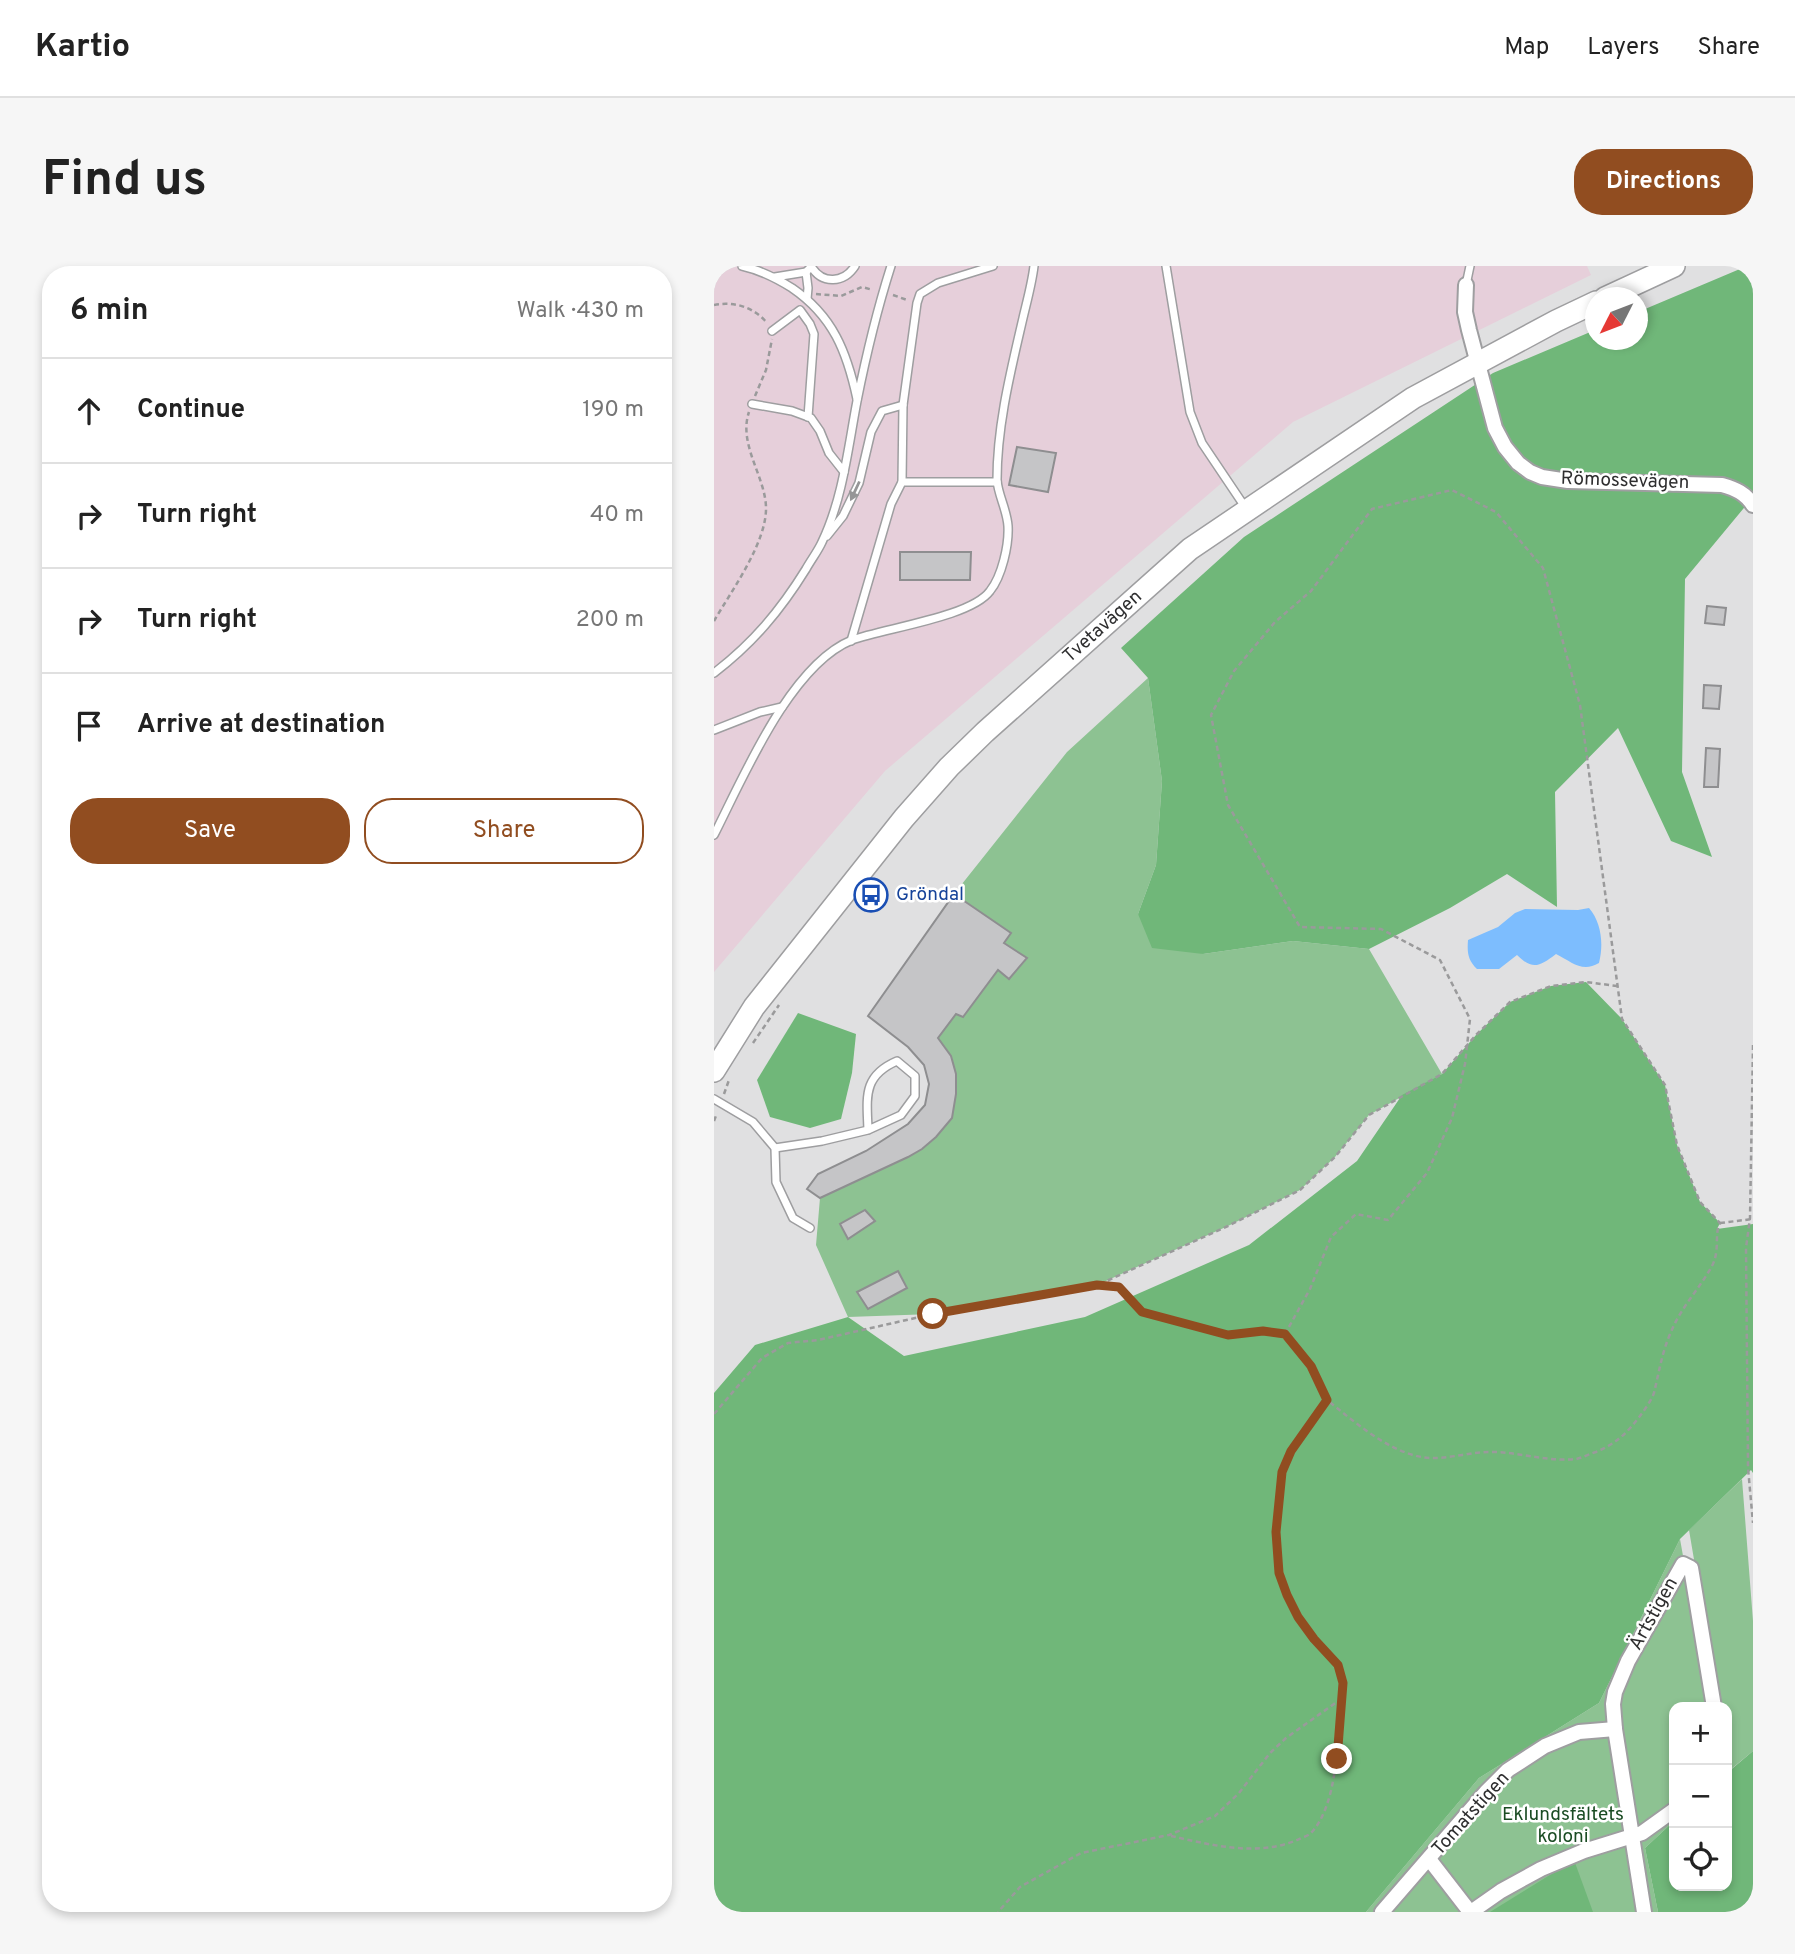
<!DOCTYPE html>
<html lang="en">
<head>
<meta charset="utf-8">
<style>
	body { margin:0; font-family:Overpass,sans-serif; background:#f6f6f6; color:#222 }
	.controls { position:absolute; right:21px; bottom:21px; display:grid; overflow:hidden; border-radius:14px; box-shadow:0 4px 10px #0003 }
	.controls button { width:63px; height:63px; display:grid; place-items:center; padding:0; border:0; border-bottom:2px solid #e0e0e0; background:#fff; color:#222; font:35px sans-serif }
	.compass { position:absolute; left:871px; top:21px; width:63px; height:63px; border-radius:50%; background:#fff; box-shadow:0 4px 10px #0003; rotate:228deg }
	.stop { position:absolute; width:21px; height:21px; margin:-16px; border:5px solid #914d20; border-radius:50%; background:#fff }
	.stop.end { background:#914d20; border-color:#fff; box-shadow:0 2px 7px #0008 }
	.list { margin:0; padding:0; list-style:none }
	h2 { display:flex; justify-content:space-between; align-items:center; height:91px; margin:0; padding:0 28px; font-size:30px }
	h2 small { font-size:23px; font-weight:400; color:#767676 }
	.list li { display:grid; grid-template-columns:46px 1fr auto; gap:21px; align-items:center; box-sizing:border-box; height:105px; padding:0 28px; border-top:2px solid #e0e0e0 }
	.list b { display:block; font-size:26px; white-space:nowrap }
	.list em { font-size:23px; font-style:normal; color:#767676 }
	.actions { display:flex; gap:14px; padding:21px 28px }
	.actions a { flex:1; padding:16px 0; border:2px solid #914d20; border-radius:28px; text-align:center; font-size:24px; color:#914d20 }
	.actions .main { background:#914d20; color:#fff }
	.icon { flex:none; width:38px; height:38px; fill:none; stroke:currentColor; stroke-width:2; stroke-linecap:round; stroke-linejoin:round }
	.map { position:relative; flex:none; width:1039px; height:1646px; overflow:hidden; border-radius:28px }
	header { display:flex; align-items:center; gap:42px; box-sizing:border-box; height:98px; padding:0 35px; background:#fff; border-bottom:2px solid #e0e0e0 }
	header strong { font-size:33px }
	nav { display:flex; gap:38px; margin-inline-start:auto; font-size:24px }
	.intro { display:flex; align-items:center; justify-content:space-between; box-sizing:border-box; height:168px; padding:0 42px }
	h1 { margin:0; font-size:49px }
	.button { padding:18px 32px; border-radius:28px; background:#914d20; color:#fff; font-size:24px; font-weight:700 }
	main { display:flex; gap:42px; padding:0 42px }
	aside { flex:1; background:#fff; border-radius:28px; box-shadow:0 4px 10px #0003 }
	.map>svg:first-child { display:block }
</style>
</head>
<body>
<header>
<strong>Kartio</strong>
<nav><a>Map</a><a>Layers</a><a>Share</a></nav>
</header>
<div class="intro"><h1>Find us</h1><a class="button">Directions</a></div>
<main>
<aside>
<h2>6 min<small>Walk · 430 m</small></h2>
<ul class="list">
<li><svg class="icon" aria-label="ahead" viewBox="0 0 24 24"><path d="M12 20V5M6 11l6-6 6 6"/></svg><div><b>Continue</b></div><em>190 m</em></li>
<li><svg class="icon" aria-label="right" viewBox="0 0 24 24"><path d="M7 20v-9h11M14 6l5 5-5 5"/></svg><div><b>Turn right</b></div><em>40 m</em></li>
<li><svg class="icon" aria-label="right" viewBox="0 0 24 24"><path d="M7 20v-9h11M14 6l5 5-5 5"/></svg><div><b>Turn right</b></div><em>200 m</em></li>
<li><svg class="icon" aria-label="arrive" viewBox="0 0 24 24"><path d="M6 21V4h12l-3 4 3 4H6"/></svg><div><b>Arrive at destination</b></div></li>
</ul>
<div class="actions"><a class="main">Save</a><a>Share</a></div>
</aside>
<div class="map">
<svg width="1039" height="1646" viewBox="0 0 1039 1646">
	<rect width="100%" height="100%" fill="#e0e0e1"/>
	<polygon fill="#e6cfda" points="0,0 873,0 877,9 579,156 171,505 0,706"/>
	<g fill="#8dc292">
		<path d="M434 412 448 515 442 599 424 648 489 688 579 675 655 683 728 808 655 849 621 891 586 924 514 960 383 1019 219 1048 134 1051 102 979 106 932 194 891C225 873 243 855 242 817 242 808 240 799 237 790 234 784 228 778 224 772L242 748 249 751 284 704 295 713 313 693 290 677 296 667 240 628 353 486Z"/>
		<polygon points="1028,1213 1039,1355 1039,1485 1016,1504 1013,1485 1013,1441 1005,1441 975,1264"/>
		<polygon points="966,1273 996,1441 960,1441 960,1555 931,1582 944,1646 652,1646 765,1512 885,1437"/>
	</g>
	<g fill="#70b779">
		<polygon points="1033,0 1039,0 1039,231 971,313 968,506 998,591 957,575 904,462 841,526 843,641 793,608 736,642 655,683 579,675 489,688 438,682 424,648 442,599 448,515 434,412 407,382 530,271 779,107 881,64 882,74 924,74 924,46"/>
		<polygon points="872,716 908,753 951,819 963,879 986,936 1006,957 1003,963 1039,958 1039,1207 1037,1204 966,1273 885,1437 765,1512 652,1646 0,1646 0,1127 41,1079 134,1051 190,1090 371,1051 535,979 643,895 688,829 728,808 762,769 796,736 837,720"/>
		<polygon points="84,747 142,768 138,807 127,853 96,862 56,851 43,814"/>
		<polygon points="1039,1485 1039,1646 944,1646 931,1582 960,1555 960,1620 1013,1620 1013,1507"/>
		<polygon points="860,1594 879,1646 776,1646"/>
	</g>
	<path fill="#7dbdfe" d="M875 642C887 656 890 677 885 697 868 707 858 696 842 688 826 700 819 705 803 689L785 703H763C754 694 753 687 754 674L784 661 801 647 811 643 864 644Z"/>
	<g fill="#c5c5c7" stroke="#8e8e90" stroke-width="2">
		<polygon points="303,181 342,187 334,226 295,219"/>
		<polygon points="186,286 257,286 256,314 186,314"/>
		<polygon points="993,340 1012,342 1010,359 991,357"/>
		<polygon points="990,419 1007,420 1005,443 989,442"/>
		<polygon points="992,482 1006,483 1004,521 990,521"/>
		<polygon points="240,628 297,667 290,677 313,692 295,713 284,704 249,751 242,748 224,772 237,790 242,808 242,828 238,852 222,871 208,883 194,891 106,932 93,923 104,908 152,885 194,858 211,839 215,818 210,799 194,781 154,750"/>
		<polygon points="151,944 161,955 134,973 126,958"/>
		<polygon points="184,1005 193,1022 154,1043 143,1026"/>
	</g>
	<g fill="none" stroke-linecap="round" stroke-linejoin="round">
		<defs>
			<g id="lane">
				<path d="M28 0C46 4 62 12 78 22 119 50 133 86 143 133"/>
				<path d="M97 0C108 19 130 17 141 0"/>
				<polyline points="452,0 476,146 488,177 531,241"/>
				<polyline points="92,6 94,22 93,33"/>
				<polyline points="61,11 92,6 97,1"/>
				<polyline points="752,19 756,0"/>
				<polyline points="58,65 86,44 96,58 100,68 94,151"/>
				<polyline points="38,138 78,145 97,152 106,165 115,187 130,206"/>
				<polyline points="188,216 189,139 203,37 206,28 224,17 279,0"/>
				<polyline points="113,270 129,250 145,217 157,166 168,145 189,139"/>
				<polyline points="137,375 177,238 188,216 283,216"/>
				<path d="M0 407C39 377 66 345 92 303 97 294 104 285 108 276 129 232 134 182 143 135 152 90 163 44 177 0"/>
				<polyline points="0,464 46,446 68,441"/>
				<path d="M0 569C29 512 76 399 138 374 171 362 257 351 276 325 288 310 295 279 294 260 293 244 284 229 283 214 283 159 297 104 309 52 313 35 318 17 320 0"/>
				<polyline points="0,833 39,856 61,882 62,916 79,952 96,962"/>
				<path d="M61 882 108 875 154 864 187 849 201 830V810L183 795C148 810 153 832 154 864"/>
			</g>
			<g id="street">
				<path d="M752 19 751 46 755 64 781 162 791 181 804 197 816 206 828 211 854 215 1008 219C1022 223 1031 227 1039 239"/>
				<polyline points="715,1593 756,1646"/>
				<polyline points="668,1646 772,1526 794,1504 831,1480 865,1466 901,1463"/>
				<polyline points="757,1646 787,1625 827,1603 870,1585 928,1567 960,1544"/>
				<polyline points="930,1646 901,1463 899,1438 901,1426 914,1395 969,1298 977,1302 1000,1441"/>
			</g>
			<g id="secondary">
				<polyline points="891,32 960,0"/>
				<path id="s1" d="M0 805 40 741 190 552 235 501 271 466 476 283 699 132 842 55 882 36"/>
			</g>
		</defs>
		<use href="#lane" stroke="#9e9ea0" stroke-width="10"/>
		<use href="#street" stroke="#9e9ea0" stroke-width="18"/>
		<use href="#secondary" stroke="#9e9ea0" stroke-width="24"/>
		<g stroke="#9a9a9b" stroke-width="2.5" stroke-dasharray="5 3.5" stroke-linecap="butt">
			<polyline points="102,28 127,30 148,21 159,24"/>
			<polyline points="179,29 193,34"/>
			<path d="M0 39C20 35 40 41 53 57"/>
			<polyline points="41,130 52,104 58,73"/>
			<path d="M0 355C18 324 53 276 52 241 51 210 24 178 35 146"/>
			<polyline points="39,777 65,739"/>
			<polyline points="1039,779 1036,952 1032,982 1034,1202 1039,1257"/>
			<polyline points="10,828 15,814"/>
			<polyline points="0,855 3,847"/>
			<polyline points="1006,957 1039,953"/>
			<polyline points="386,1018 514,960 586,924 621,891 655,849 728,808 762,769 796,736 837,720 872,716 903,720"/>
			<polyline points="571,1068 597,1100 613,1134"/>
			<path d="M0 1148 48 1092 74 1077 104 1074 219 1048 383 1019 405 1021 428 1046 515 1069 549 1065 571 1068 596 1023 617 971 642 948 674 954 713 907 738 852 751 798 756 753 726 694 667 663 586 661 514 539 497 449 520 405 561 356 597 325 658 243 738 224 782 246 829 302 866 439 908 753 951 819 963 879 986 936 1006 957C1000 969 1006 982 999 998 987 1021 967 1041 957 1066 948 1086 945 1106 940 1127 937 1135 931 1143 926 1150 912 1168 903 1177 882 1186 875 1188 868 1192 862 1193 834 1196 809 1187 782 1186 761 1185 740 1192 719 1192 681 1192 642 1157 613 1134 601 1151 586 1168 577 1187 561 1217 556 1274 565 1308 570 1326 580 1345 591 1361 603 1378 628 1395 629 1417 630 1422 628 1428 627 1433L572 1472 556 1487 525 1527 501 1550 455 1569 367 1587 306 1621 284 1646"/>
			<path d="M457 1570C497 1579 543 1591 583 1574 587 1572 594 1570 597 1567 624 1539 624 1470 627 1433"/>
		</g>
		<use href="#lane" stroke="#fff" stroke-width="7"/>
		<use href="#street" stroke="#fff" stroke-width="14"/>
		<use href="#secondary" stroke="#fff" stroke-width="21"/>
	</g>
	<defs><path id="oneway-solid" d="M-6-.8H1V-3.2L6.5 0L1 3.2V.8H-6Z" transform="scale(1.75)"/></defs>
	<use fill="#969697" href="#oneway-solid" transform="translate(141 225) rotate(115)"/>
	<g fill="none" stroke-linecap="round" stroke-linejoin="round">
		<polyline stroke="#914d20" stroke-width="9" points="219,1048 383,1019 405,1021 428,1046 514,1069 549,1065 571,1068 597,1100 613,1134 577,1185 568,1206 562,1266 565,1307 573,1329 584,1351 600,1373 624,1399 629,1417 623,1493"/>
	</g>
	<defs>
		<symbol id="bus-ring" viewBox="-11 -11 22 22"><circle r="9.5" fill="#fff" stroke="#1a4fb4" stroke-width="1.5"/><path d="M-5-6H5V4H4V6H2V4H-2V6H-4V4H-5ZM-3.5-4V0h7V-4ZM-3.5 1.2v1.5H-2V1.2ZM2 1.2v1.5H3.5V1.2Z" fill="#1a4fb4"/></symbol>
	</defs>
	<g fill-rule="evenodd">
		<use href="#bus-ring" x="138" y="610" width="38" height="38"/>
	</g>
	<g text-anchor="middle" dominant-baseline="central" stroke-width="5" stroke-linejoin="round" paint-order="stroke">
		<g font-size="19" fill="#2e2e2f" stroke="#fff">
			<text transform="translate(911 215) rotate(2)">Römossevägen</text>
			<text stroke="none"><textPath href="#s1" startOffset="593">Tvetavägen</textPath></text>
			<text transform="translate(940 1348) rotate(-61)">Ärtstigen</text>
			<text transform="translate(757 1548) rotate(-48)">Tomatstigen</text>
		</g>
		<g font-size="19" fill="#164399" stroke="#fff" text-anchor="start">
			<text x="182" y="629">Gröndal</text>
		</g>
		<g font-size="19" fill="#1a4c23" stroke="#fff">
			<text x="849" y="1549">Eklundsfältets<tspan x="849" dy="22">koloni</tspan></text>
		</g>
	</g>
</svg>
<div class="controls">
<button>+</button>
<button>−</button>
<button><svg class="icon" aria-label="locate" viewBox="0 0 24 24"><circle cx="12" cy="12" r="6"/><path d="M12 2v4M12 18v4M2 12h4M18 12h4"/></svg></button>
</div>
<svg class="compass" viewBox="-18 -18 36 36"><path d="M0-13l5 13h-10z" fill="#e53935"/><path d="M0 13l5-13h-10z" fill="#767676"/></svg>
<div class="stop" style="left:219px;top:1048px"></div>
<div class="stop end" style="left:623px;top:1493px"></div>
</div>
</main>
</body>
</html>
